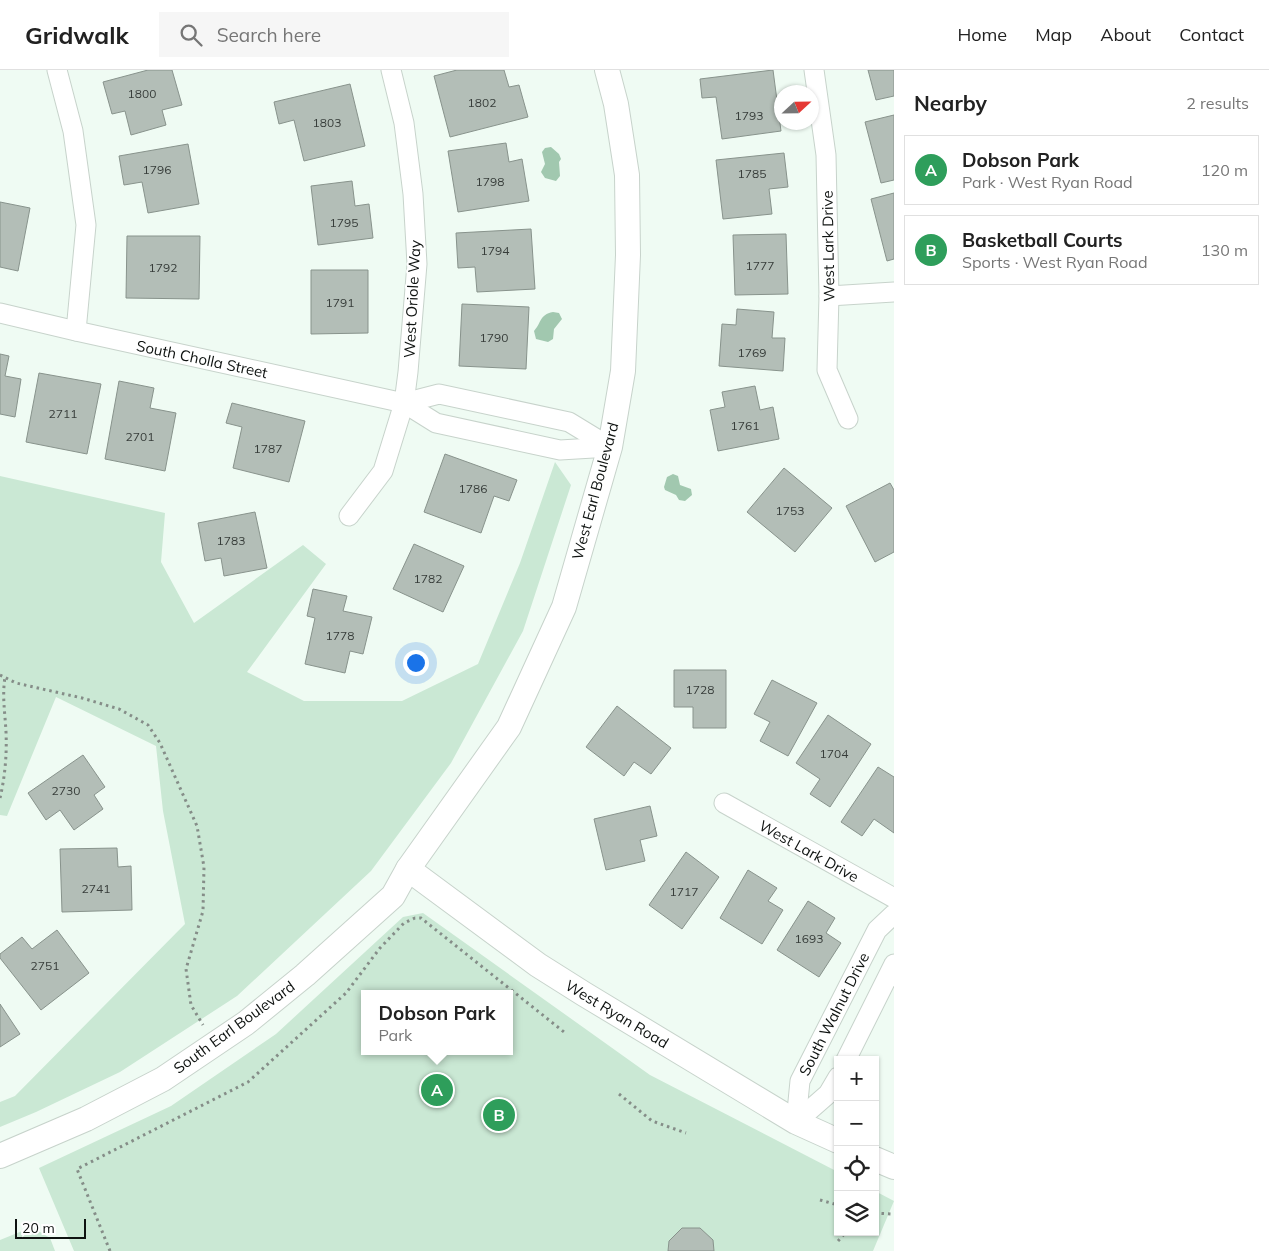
<!DOCTYPE html>
<html lang="en">
<head>
<meta charset="utf-8">
<style>
	body { margin:0; font-family:Mulish,sans-serif; background:#f6f6f6; color:#222 }
	.controls { position:absolute; right:15px; bottom:15px; display:grid; overflow:hidden; border-radius:0px; box-shadow:0 1px 4px #0004 }
	.controls button { width:45px; height:45px; display:grid; place-items:center; padding:0; border:0; border-bottom:1px solid #e0e0e0; background:#fff; color:#222; font:25px sans-serif }
	.compass { position:absolute; left:774px; top:15px; width:45px; height:45px; border-radius:50%; background:#fff; box-shadow:0 1px 4px #0004; rotate:68deg }
	.scale { position:absolute; left:15px; bottom:12px; width:71px; box-sizing:border-box; padding-left:5px; border:2px solid #0e1210; border-top:0; font-size:14px; line-height:18px; white-space:nowrap; color:#0e1210; -webkit-text-stroke:4px #fff; paint-order:stroke }
	.you { position:absolute; left:415px; top:592px; width:18px; height:18px; margin:-12px; border:4px solid #fff; border-radius:50%; background:#1a73e8; box-shadow:0 0 0 8px #1a73e833 }
	.badge { display:grid; place-items:center; width:32px; height:32px; border-radius:50%; background:#8545ba; color:#fff; font-size:16px; font-weight:700 }
	.pin { position:absolute; translate:-50% -50%; border:2px solid #fff; box-shadow:0 1px 5px #0006 }
	.popup { position:absolute; left:361px; top:920px; width:152px; height:65px; box-sizing:border-box; display:grid; place-content:center; border-radius:0px; background:#fff; filter:drop-shadow(0 1px 4px #0005); font-size:16px; white-space:nowrap; color:#767676 }
	.popup b { font-size:19px; color:#222 }
	.popup::after { content:''; position:absolute; left:50%; top:100%; margin-left:-10px; border:10px solid transparent; border-top-color:#fff }
	.list { margin:0; padding:0; list-style:none }
	h2 { display:flex; justify-content:space-between; align-items:center; height:65px; margin:0; padding:0 20px; font-size:21px }
	h2 small { font-size:16px; font-weight:400; color:#767676 }
	.list li { display:grid; grid-template-columns:32px 1fr auto; gap:15px; align-items:center; box-sizing:border-box; height:70px; margin:0 10px 10px; padding:0 10px; border:1px solid #e0e0e0; border-radius:0px }
	.list b { display:block; font-size:19px; white-space:nowrap }
	.list p { margin:0; font-size:16px; white-space:nowrap; color:#767676 }
	.list em { font-size:16px; font-style:normal; color:#767676 }
	.icon { flex:none; width:28px; height:28px; fill:none; stroke:currentColor; stroke-width:2; stroke-linecap:round; stroke-linejoin:round }
	.map { position:relative; flex:none; width:894px; height:1181px; overflow:hidden }
	header { display:flex; align-items:center; gap:30px; box-sizing:border-box; height:70px; padding:0 25px; background:#fff; border-bottom:1px solid #e0e0e0 }
	header strong { font-size:24px }
	nav { display:flex; gap:28px; margin-inline-start:auto; font-size:18px }
	.search { width:350px; height:45px; background:#f6f6f6; display:flex; align-items:center; gap:12px; box-sizing:border-box; padding:0 18px; border-radius:0px; color:#767676; font-size:19px }
	main { display:flex }
	aside { flex:1; background:#fff }
	.map>svg:first-child { display:block }
</style>
</head>
<body>
<header>
<strong>Gridwalk</strong>
<div class="search"><svg class="icon" aria-label="search" viewBox="0 0 24 24"><circle cx="10" cy="10" r="6"/><path d="M15 15l6 6"/></svg>Search here</div>
<nav><a>Home</a><a>Map</a><a>About</a><a>Contact</a></nav>
</header>
<main>
<div class="map">
<svg width="894" height="1181" viewBox="0 0 894 1181">
	<rect width="100%" height="100%" fill="#effbf3"/>
	<g fill="#cae8d4" fill-rule="evenodd">
		<polygon points="555,392 571,415 523,561 451,693 371,801 237,926 120,1002 36,1042 0,1057 0,1032 15,1026 185,854 163,741 156,676 56,627 7,746 0,745 0,406 165,443 161,492 194,553 303,475 326,494 247,602 304,631 402,631 478,594 520,493"/>
		<path d="M423 843 650 1005 838 1102V1162H875V1121L894 1131 873 1181H74L39 1098 171 1036 276 964 403 847ZM364 924H510V981H364Z"/>
		<polygon points="32,1157 50,1168 55,1181 0,1181 0,1170"/>
	</g>
	<g fill="#a1c8af">
		<polygon points="551,77 559,84 561,89 559,92 560,106 556,111 545,108 541,102 545,94 542,82 545,78"/>
		<path d="M553 242 559 243 562 249 554 259 553 269 548 272 536 269 534 261C542 252 539 245 553 242Z"/>
		<polygon points="673,404 678,406 680,415 691,419 692,425 685,431 679,430 676,425 665,420 664,417 667,407"/>
	</g>
	<g fill="#b3beb7" stroke="#88938c">
		<polygon points="148,0 172,0 182,35 162,40 166,55 131,65 125,41 112,44 103,12"/>
		<polygon points="457,0 504,0 509,17 519,15 528,47 450,67 434,6"/>
		<polygon points="773,0 781,61 722,69 716,27 702,28 700,9"/>
		<polygon points="868,0 894,0 894,26 876,30"/>
		<polygon points="350,14 365,76 304,91 294,50 279,54 274,32"/>
		<polygon points="894,45 894,110 881,113 865,52"/>
		<polygon points="506,73 509,92 522,89 529,131 458,142 448,81"/>
		<polygon points="188,74 199,134 148,143 142,112 124,115 119,86"/>
		<polygon points="784,83 788,117 769,119 772,144 723,149 716,90"/>
		<polygon points="352,111 355,136 369,134 373,168 318,175 311,116"/>
		<polygon points="894,123 894,189 887,191 871,129"/>
		<polygon points="0,132 30,138 18,201 0,197"/>
		<polygon points="531,159 535,219 477,222 475,197 458,198 456,163"/>
		<polygon points="786,164 788,224 735,225 733,165"/>
		<polygon points="127,166 200,166 199,229 126,228"/>
		<polygon points="311,200 368,200 368,263 311,264"/>
		<polygon points="462,234 529,237 526,299 459,296"/>
		<polygon points="737,239 774,242 772,268 785,268 783,301 719,296 722,254 736,255"/>
		<polygon points="0,284 9,286 5,306 21,309 15,347 0,344"/>
		<polygon points="39,303 101,314 87,384 26,372"/>
		<polygon points="119,311 154,318 150,338 176,343 165,401 105,389"/>
		<polygon points="755,316 760,340 773,337 779,369 718,381 710,340 725,337 722,322"/>
		<polygon points="232,333 305,351 289,412 233,398 242,357 226,353"/>
		<polygon points="445,384 517,410 509,431 494,426 481,463 424,442"/>
		<polygon points="784,398 832,438 795,482 747,442"/>
		<polygon points="890,413 894,420 894,482 875,492 846,436"/>
		<polygon points="255,442 267,498 224,506 221,488 205,491 198,453"/>
		<polygon points="414,474 464,496 443,542 393,519"/>
		<polygon points="313,519 347,526 343,541 372,547 363,584 350,581 345,603 305,594 315,548 307,546"/>
		<polygon points="674,600 726,600 726,658 693,658 693,637 674,637"/>
		<polygon points="772,610 817,633 788,686 760,671 770,652 754,644"/>
		<polygon points="617,636 671,678 651,704 634,692 624,706 586,677"/>
		<polygon points="828,645 871,674 830,737 810,724 820,709 796,693"/>
		<polygon points="83,685 105,717 94,725 103,739 74,760 60,740 46,750 28,723"/>
		<polygon points="878,697 894,707 894,763 874,749 862,766 841,752"/>
		<polygon points="650,736 657,766 640,770 645,791 606,800 594,749"/>
		<polygon points="117,778 118,797 131,796 132,840 62,842 60,779"/>
		<polygon points="686,782 719,807 682,859 649,835"/>
		<polygon points="748,800 777,818 768,831 783,840 762,874 720,848"/>
		<polygon points="808,831 835,848 826,863 841,873 819,907 777,880"/>
		<polygon points="57,860 89,903 41,940 0,888 0,884 22,867 32,879"/>
		<polygon points="0,934 20,964 0,977"/>
		<polygon points="682,1158 700,1158 713,1170 714,1181 668,1181 669,1171"/>
	</g>
	<g fill="none" stroke-linecap="round" stroke-linejoin="round">
		<defs>
			<g id="minor">
				<polyline points="57,0 73,61 86,155 76,261"/>
				<polyline points="814,0 826,85 829,226 827,300 848,349"/>
				<polyline points="829,226 894,222"/>
				<polyline points="0,243 76,261 404,333 436,353 560,380 610,377"/>
				<polyline points="404,333 439,324 569,352 610,377"/>
				<polyline points="349,446 383,401 404,333 408,302 417,194 413,124 404,53 391,0"/>
				<polyline points="724,733 894,828"/>
				<polyline points="846,990 894,894"/>
				<polyline points="796,1052 800,1011 877,860 894,844"/>
				<polyline points="796,1052 828,1024 838,1007"/>
			</g>
			<g id="tertiary">
				<polyline points="408,799 538,895 584,924 796,1052 838,1071"/>
				<polyline points="0,1086 86,1049 163,1009 246,953 305,905 393,826 408,799 509,657 564,537 610,377 623,301 628,185 627,105 616,34 607,0"/>
				<polyline points="875,1089 894,1097"/>
			</g>
		</defs>
		<use href="#minor" stroke="#c7d3cb" stroke-width="21"/>
		<use href="#tertiary" stroke="#c7d3cb" stroke-width="26"/>
		<g stroke="#858d88" stroke-width="3" stroke-dasharray="2.5 4" stroke-linecap="butt">
			<polyline points="0,605 16,613 82,628 119,639 148,655 160,673 197,756 204,797 203,841 186,899 191,935 203,955"/>
			<path d="M0 728C5 707 7 684 6 662 5 642 2 627 5 607"/>
			<polyline points="619,1024 652,1051 686,1063"/>
			<polyline points="820,1130 838,1135"/>
			<polyline points="875,1143 892,1144 894,1143"/>
			<polyline points="838,1171 846,1162"/>
			<polyline points="110,1181 77,1099 248,1012 346,923 380,878 404,853 415,848 421,848 564,962"/>
		</g>
		<use href="#minor" stroke="#fff" stroke-width="19"/>
		<use href="#tertiary" stroke="#fff" stroke-width="24"/>
	</g>
	<g text-anchor="middle" dominant-baseline="central" stroke-width="4" stroke-linejoin="round" paint-order="stroke">
		<g font-size="12" fill="#373d3a">
			<text x="142" y="23">1800</text>
			<text x="482" y="32">1802</text>
			<text x="749" y="45">1793</text>
			<text x="327" y="52">1803</text>
			<text x="157" y="99">1796</text>
			<text x="752" y="103">1785</text>
			<text x="490" y="111">1798</text>
			<text x="344" y="152">1795</text>
			<text x="495" y="180">1794</text>
			<text x="760" y="195">1777</text>
			<text x="163" y="197">1792</text>
			<text x="340" y="232">1791</text>
			<text x="494" y="267">1790</text>
			<text x="752" y="282">1769</text>
			<text x="63" y="343">2711</text>
			<text x="745" y="355">1761</text>
			<text x="140" y="366">2701</text>
			<text x="268" y="378">1787</text>
			<text x="473" y="418">1786</text>
			<text x="790" y="440">1753</text>
			<text x="231" y="470">1783</text>
			<text x="428" y="508">1782</text>
			<text x="340" y="565">1778</text>
			<text x="700" y="619">1728</text>
			<text x="834" y="683">1704</text>
			<text x="66" y="720">2730</text>
			<text x="96" y="818">2741</text>
			<text x="684" y="821">1717</text>
			<text x="809" y="868">1693</text>
			<text x="45" y="895">2751</text>
		</g>
		<g font-size="15" fill="#0e1210" stroke="#fff">
			<text transform="translate(828 176) rotate(-91)">West Lark Drive</text>
			<text transform="translate(412 229) rotate(-87)">West Oriole Way</text>
			<text transform="translate(202 289) rotate(12)">South Cholla Street</text>
			<text transform="translate(595 421) rotate(-75)">West Earl Boulevard</text>
			<text transform="translate(809 781) rotate(29)">West Lark Drive</text>
			<text transform="translate(617 944) rotate(31)">West Ryan Road</text>
			<text transform="translate(834 944) rotate(-63)">South Walnut Drive</text>
			<text transform="translate(234 957) rotate(-36)">South Earl Boulevard</text>
		</g>
	</g>
</svg>
<div class="controls">
<button>+</button>
<button>−</button>
<button><svg class="icon" aria-label="locate" viewBox="0 0 24 24"><circle cx="12" cy="12" r="6"/><path d="M12 2v4M12 18v4M2 12h4M18 12h4"/></svg></button>
<button><svg class="icon" aria-label="layers" viewBox="0 0 24 24"><path d="M12 4l9 5-9 5-9-5zM3 14l9 5 9-5"/></svg></button>
</div>
<svg class="compass" viewBox="-18 -18 36 36"><path d="M0-13l5 13h-10z" fill="#e53935"/><path d="M0 13l5-13h-10z" fill="#767676"/></svg>
<div class="scale">20 m</div>
<div class="you"></div>
<div class="pin badge" style="left:437px;top:1020px;background:#2e9e5b">A</div>
<div class="popup"><b>Dobson Park</b>Park</div>
<div class="pin badge" style="left:499px;top:1045px;background:#2e9e5b">B</div>
</div>
<aside>
<h2>Nearby<small>2 results</small></h2>
<ul class="list">
<li><span class="badge" style="background:#2e9e5b">A</span><div><b>Dobson Park</b><p>Park · West Ryan Road</p></div><em>120 m</em></li>
<li><span class="badge" style="background:#2e9e5b">B</span><div><b>Basketball Courts</b><p>Sports · West Ryan Road</p></div><em>130 m</em></li>
</ul>
</aside>
</main>
</body>
</html>
